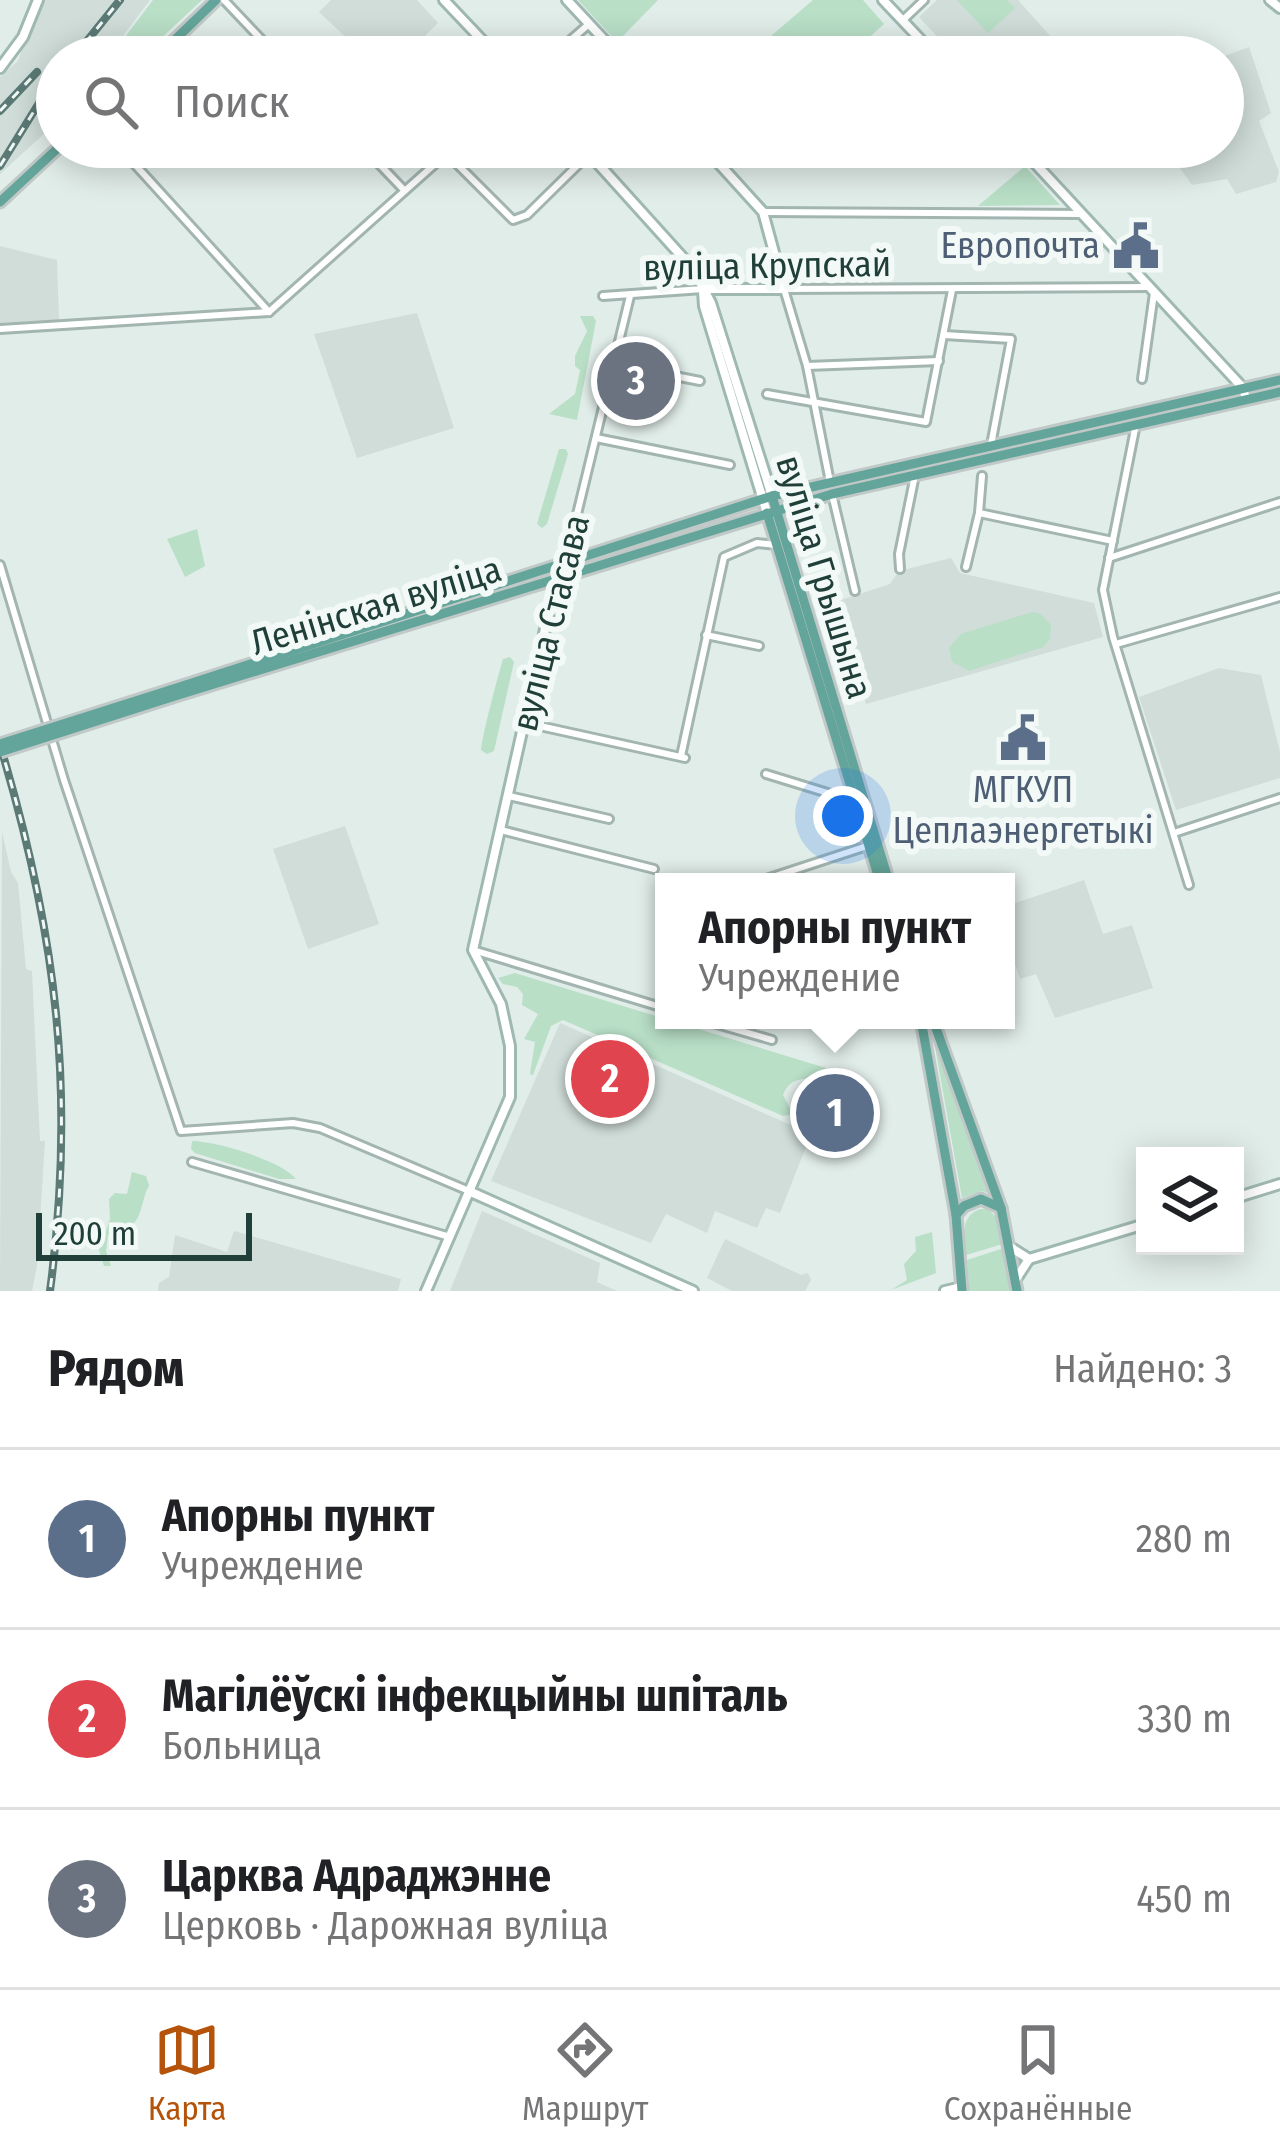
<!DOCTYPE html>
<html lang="ru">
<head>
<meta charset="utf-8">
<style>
	body { margin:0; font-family:"Fira Sans Condensed",sans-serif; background:#f6f6f6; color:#202124 }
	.controls { position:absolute; right:36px; bottom:36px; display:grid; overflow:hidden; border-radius:0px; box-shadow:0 6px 30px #0003 }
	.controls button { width:108px; height:108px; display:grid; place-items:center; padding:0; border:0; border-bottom:3px solid #e0e0e0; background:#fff; color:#202124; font:60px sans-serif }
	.scale { position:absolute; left:36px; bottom:30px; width:216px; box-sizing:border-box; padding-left:12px; border:6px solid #203f39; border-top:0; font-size:33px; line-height:42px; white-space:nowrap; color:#203f39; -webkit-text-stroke:9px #f2f9f6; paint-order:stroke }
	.you { position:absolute; left:843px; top:816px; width:42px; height:42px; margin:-30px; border:9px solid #fff; border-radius:50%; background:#1a73e8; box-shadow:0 0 0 18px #1a73e833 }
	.badge { display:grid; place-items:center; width:78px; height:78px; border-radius:50%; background:#b45309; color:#fff; font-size:39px; font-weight:700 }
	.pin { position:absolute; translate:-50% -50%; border:6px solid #fff; box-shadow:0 3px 12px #0006 }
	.popup { position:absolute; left:655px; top:873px; width:360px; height:156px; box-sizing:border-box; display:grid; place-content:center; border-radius:0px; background:#fff; filter:drop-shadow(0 3px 9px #0005); font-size:39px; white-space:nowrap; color:#757577 }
	.popup b { font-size:45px; color:#202124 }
	.popup::after { content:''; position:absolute; left:50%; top:100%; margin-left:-24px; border:24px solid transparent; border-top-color:#fff }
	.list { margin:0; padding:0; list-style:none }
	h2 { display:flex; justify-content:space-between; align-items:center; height:156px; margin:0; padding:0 48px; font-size:51px }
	h2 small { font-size:39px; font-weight:400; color:#757577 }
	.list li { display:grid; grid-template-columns:78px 1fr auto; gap:36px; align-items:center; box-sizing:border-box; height:180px; padding:0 48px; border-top:3px solid #e0e0e0 }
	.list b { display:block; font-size:45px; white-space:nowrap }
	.list p { margin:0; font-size:39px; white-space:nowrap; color:#757577 }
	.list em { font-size:39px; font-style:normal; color:#757577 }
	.icon { flex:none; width:66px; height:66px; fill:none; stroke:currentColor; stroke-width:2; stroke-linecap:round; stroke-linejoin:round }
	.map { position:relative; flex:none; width:1280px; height:1291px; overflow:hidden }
	.search { position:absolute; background:#fff; box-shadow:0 6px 30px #0003; left:36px; right:36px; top:36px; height:132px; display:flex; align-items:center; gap:30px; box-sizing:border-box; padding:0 42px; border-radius:66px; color:#757577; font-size:45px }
	.sheet { height:696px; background:#fff }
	nav { display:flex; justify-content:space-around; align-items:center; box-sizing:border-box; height:168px; border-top:3px solid #e0e0e0; background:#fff; font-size:33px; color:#757577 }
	nav a { display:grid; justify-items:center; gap:6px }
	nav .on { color:#b45309 }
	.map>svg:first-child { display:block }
</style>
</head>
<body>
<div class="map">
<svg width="1280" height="1291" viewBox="0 0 1280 1291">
	<rect width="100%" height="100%" fill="#e1ede9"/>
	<g fill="#d0ddd8">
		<polygon points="39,0 150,0 107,57 57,57 57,122 0,174 0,77 18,61"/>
		<polygon points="331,0 417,0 438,23 404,57 367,57 319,12"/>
		<polygon points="937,0 1018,0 1069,57 956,57 919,17"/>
		<polygon points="1249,47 1271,113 1259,121 1279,172 1276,182 1236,194 1227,179 1192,185 1165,147 1223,147 1222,57"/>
		<polygon points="0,246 57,260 59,321 0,323"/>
		<polygon points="417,313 454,428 357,458 314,334"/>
		<polygon points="951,558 960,573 1094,603 1103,637 866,704 835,602 890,584 899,571"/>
		<polygon points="1219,668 1261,675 1280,752 1280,778 1176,810 1139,697"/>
		<polygon points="345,826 379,924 308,949 273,849"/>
		<polygon points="2,832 11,872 18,883 26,969 32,971 40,1141 45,1141 37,1266 32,1291 0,1291"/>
		<polygon points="1084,880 1103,934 1132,925 1153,988 1055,1018 1036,974 1020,979 1006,938 1006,906"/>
		<polygon points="560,1023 811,1134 780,1213 766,1208 757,1228 715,1211 707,1233 666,1214 651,1243 491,1181"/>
		<polygon points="482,1211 600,1263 597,1282 617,1291 450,1291"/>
		<polygon points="234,1231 401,1279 398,1291 158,1291 159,1283 169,1277 175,1235 227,1252"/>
		<polygon points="725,1239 801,1275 808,1273 811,1280 805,1291 732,1291 707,1278"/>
	</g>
	<g fill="#b9dfc7">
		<polygon points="153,0 202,0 141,57 110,57"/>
		<polygon points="578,0 658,0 617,42"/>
		<polygon points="813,0 863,0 884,24 847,57 750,54"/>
		<polygon points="957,0 1007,0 1015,8 988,33"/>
		<polygon points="1025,166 1060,205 978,206"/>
		<polygon points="580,316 593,316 596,321 577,420 549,414 575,394 580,370 575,366 575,356 587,331"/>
		<polygon points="559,449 566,449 568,454 547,524 542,528 537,524"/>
		<polygon points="197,529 205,566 185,577 167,539"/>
		<polygon points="1032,612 1041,614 1051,625 1050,639 1043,647 969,671 952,662 949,648 961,634"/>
		<path d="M510 657 514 662 494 751 487 754 481 750C481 739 499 672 503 659Z"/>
		<path d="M515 973 826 1068 831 1072C810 1083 792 1072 783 1095L793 1114 783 1116 563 1020 551 1026 533 1075 530 1074 535 1042 524 1039 538 1014 522 1005 523 994 517 987 503 984 498 978Z"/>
		<polygon points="933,1036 991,1194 982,1191 962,1198"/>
		<path d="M192 1141C216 1141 282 1161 296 1179H279L195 1153 191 1149Z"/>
		<path d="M132 1172 146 1176C151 1193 150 1180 145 1195 136 1227 138 1223 108 1235L106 1251 111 1266H104L99 1250 110 1219 109 1199 115 1193 127 1194Z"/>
		<path d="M980 1209H988L996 1217 1006 1243 966 1255C965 1236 959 1217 980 1209Z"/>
		<polygon points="932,1232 936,1273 891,1290 907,1280 904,1264 916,1251 915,1237"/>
		<polygon points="1007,1247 1010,1291 969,1291 967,1260"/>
	</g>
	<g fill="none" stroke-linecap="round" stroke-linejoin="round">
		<defs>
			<g id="street">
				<polyline points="224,0 278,57"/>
				<polyline points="903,20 924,0"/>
				<polyline points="551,57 589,24"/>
				<polyline points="119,147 269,312"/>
				<polyline points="363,147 404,190"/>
				<polyline points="447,154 513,220 527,215 589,154"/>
				<polyline points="763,212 1081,214"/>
				<polyline points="603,296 703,289"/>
				<polyline points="269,312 454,147"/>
				<polyline points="0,329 269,312"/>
				<polyline points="944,335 1011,339 991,445"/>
				<polyline points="614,364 700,381"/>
				<polyline points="807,366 939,361"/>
				<polyline points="1142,379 1154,293"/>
				<polyline points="767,394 926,422 952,290"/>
				<polyline points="1136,424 1103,590 1113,637 1189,885"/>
				<polyline points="596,438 730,465"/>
				<polyline points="830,482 807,366 784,289 1149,287"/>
				<polyline points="832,494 855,591"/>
				<polyline points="979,513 1113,541"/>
				<polyline points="1109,558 1280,502"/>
				<polyline points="0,565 64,780 181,1131 293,1123 320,1128 469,1191"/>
				<polyline points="966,567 979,513 982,476"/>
				<polyline points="900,569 899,554 915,475"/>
				<polyline points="562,576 630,296"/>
				<polyline points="706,635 759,646"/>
				<polyline points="1116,644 1280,597"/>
				<polyline points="526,723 685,758"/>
				<polyline points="681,756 724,557 757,543 777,545"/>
				<polyline points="766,774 831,794 852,794"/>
				<polyline points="509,796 609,819"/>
				<polyline points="501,830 654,869"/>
				<polyline points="1174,833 1280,798"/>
				<polyline points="757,882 867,846"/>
				<polyline points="473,950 664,1008"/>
				<polyline points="703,1020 772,1040"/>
				<polyline points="192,1162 450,1237"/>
			</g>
			<g id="secondary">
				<polyline points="444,0 498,57"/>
				<polyline points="567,0 620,57"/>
				<polyline points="883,0 937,57"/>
				<polyline points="1270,0 1280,8"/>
				<polyline points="0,68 23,37 38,0"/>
				<polyline points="583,147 694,270 711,303 772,496"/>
				<polyline points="1020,147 1243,388 1246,399"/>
				<polyline points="703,289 784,289 763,212 704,147"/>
				<polyline points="703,291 704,306 767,513"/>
				<polyline points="471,1192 693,1291"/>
				<polyline points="1235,1198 1280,1184"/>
				<polyline points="1010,1247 1029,1259 1145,1224"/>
				<polyline points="1016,1279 1029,1259"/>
				<polyline points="426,1291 510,1097 510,1046 501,1004 473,950 547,620 562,576"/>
				<polyline points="945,1291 962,1287"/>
			</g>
			<g id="primary">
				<polyline points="157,57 216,0"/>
				<polyline points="0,202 59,147"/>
				<polyline points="772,496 889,882"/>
				<polyline points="767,513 880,882"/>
				<polyline points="170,690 772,496 1280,380"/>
				<polyline points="172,697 832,494 1280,392"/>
				<polyline points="921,1020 956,1215"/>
				<polyline points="933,1020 1001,1208"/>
				<polyline points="962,1291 956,1215 964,1206 981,1199 1001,1208 1017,1291"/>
			</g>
		</defs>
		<use href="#street" stroke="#a3b5b1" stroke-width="12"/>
		<use href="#secondary" stroke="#9fb9b2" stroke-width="14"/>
		<use href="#primary" stroke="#c1c9c8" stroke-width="15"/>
		<use href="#street" stroke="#fff" stroke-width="6"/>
		<use href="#secondary" stroke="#fff" stroke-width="8"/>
		<use href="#primary" stroke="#63a59a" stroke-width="9"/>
		<defs>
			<g id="rail">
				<polyline points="74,57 120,0"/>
				<polyline points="0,111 37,72"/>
				<polyline points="0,166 57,74"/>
				<path d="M0 745C57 935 76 1093 50 1291"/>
			</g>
		</defs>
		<use href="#rail" stroke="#5b7a75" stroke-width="8"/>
		<use href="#rail" stroke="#f2f9f6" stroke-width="3" stroke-dasharray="9" stroke-linecap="butt"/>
		<defs>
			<g id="primary-bridge">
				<polyline points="0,744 170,690"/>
				<polyline points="0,752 172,697"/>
			</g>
		</defs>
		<use href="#primary-bridge" stroke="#c1c9c8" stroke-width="15" stroke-linecap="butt"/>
		<use href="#primary-bridge" stroke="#63a59a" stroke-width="9"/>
	</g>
	<defs>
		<symbol id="civic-bare" viewBox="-9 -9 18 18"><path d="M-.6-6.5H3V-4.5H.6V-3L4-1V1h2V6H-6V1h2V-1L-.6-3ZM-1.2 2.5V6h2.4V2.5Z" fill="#5c6f8a" stroke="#f2f9f6" stroke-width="2.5" paint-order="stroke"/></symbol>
	</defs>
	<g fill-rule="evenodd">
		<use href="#civic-bare" x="1103" y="213" width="66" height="66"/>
		<use href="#civic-bare" x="990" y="705" width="66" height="66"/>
	</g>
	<g text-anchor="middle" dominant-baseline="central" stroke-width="12" stroke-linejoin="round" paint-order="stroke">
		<g font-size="36" fill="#4e5e75" stroke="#f2f9f6" text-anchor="end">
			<text x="1100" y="246">Европочта</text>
			<text x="1023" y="790" text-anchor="middle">МГКУП<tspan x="1023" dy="41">Цеплаэнергетыкі</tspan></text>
		</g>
		<g font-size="36" fill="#203f39" stroke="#f2f9f6">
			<text transform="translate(767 266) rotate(-1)">вуліца Крупскай</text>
			<text transform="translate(824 577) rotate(73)">вуліца Грышына</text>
			<text transform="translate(376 606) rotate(-17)">Ленінская вуліца</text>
			<text transform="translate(551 623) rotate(-76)">вуліца Стасава</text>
		</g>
	</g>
</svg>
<div class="controls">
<button><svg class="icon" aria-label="layers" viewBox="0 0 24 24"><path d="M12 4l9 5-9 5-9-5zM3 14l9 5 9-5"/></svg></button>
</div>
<div class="scale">200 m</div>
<div class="you"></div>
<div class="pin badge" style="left:835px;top:1113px;background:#5c6f8a">1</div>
<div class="popup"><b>Апорны пункт</b>Учреждение</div>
<div class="pin badge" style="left:610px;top:1079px;background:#e0444e">2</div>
<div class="pin badge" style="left:636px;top:381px;background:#6b7280">3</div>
<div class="search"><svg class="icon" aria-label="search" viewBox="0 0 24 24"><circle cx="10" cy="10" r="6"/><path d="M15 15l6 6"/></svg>Поиск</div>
</div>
<section class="sheet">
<h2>Рядом<small>Найдено: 3</small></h2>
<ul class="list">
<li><span class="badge" style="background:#5c6f8a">1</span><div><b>Апорны пункт</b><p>Учреждение</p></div><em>280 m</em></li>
<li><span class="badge" style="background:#e0444e">2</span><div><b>Магілёўскі інфекцыйны шпіталь</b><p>Больница</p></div><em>330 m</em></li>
<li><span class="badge" style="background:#6b7280">3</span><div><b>Царква Адраджэнне</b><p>Церковь · Дарожная вуліца</p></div><em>450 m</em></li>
</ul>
</section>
<nav>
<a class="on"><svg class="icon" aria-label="map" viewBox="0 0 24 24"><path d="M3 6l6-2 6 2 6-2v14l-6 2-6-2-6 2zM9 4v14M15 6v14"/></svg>Карта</a>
<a><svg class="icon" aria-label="directions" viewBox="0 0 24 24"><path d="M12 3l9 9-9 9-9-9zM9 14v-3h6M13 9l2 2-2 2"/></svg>Маршрут</a>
<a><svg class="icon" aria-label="saved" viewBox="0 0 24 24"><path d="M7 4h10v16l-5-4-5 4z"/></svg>Сохранённые</a>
</nav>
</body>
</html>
